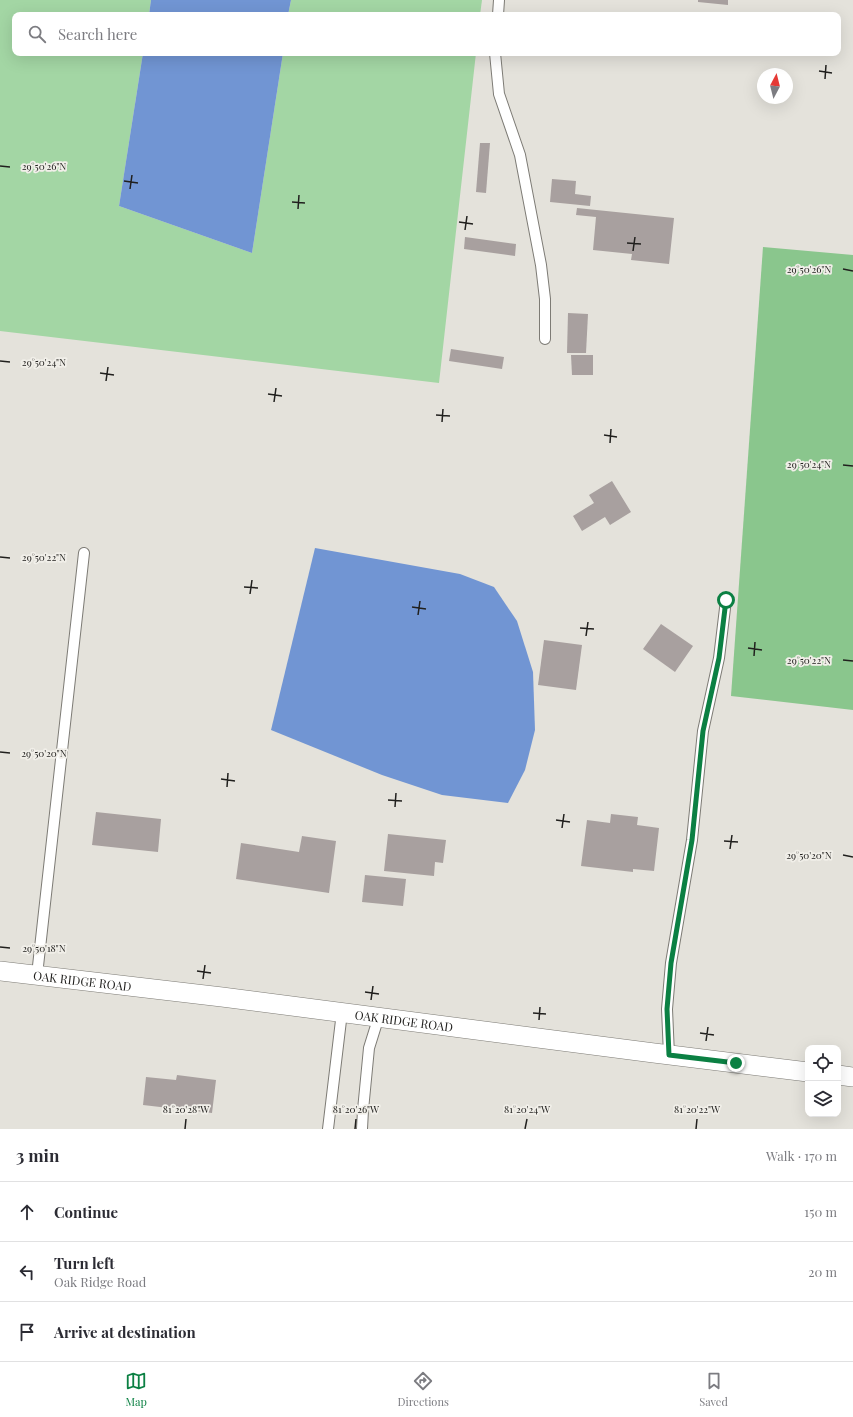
<!DOCTYPE html>
<html lang="en">
<head>
<meta charset="utf-8">
<style>
	body { margin:0; font-family:"Playfair Display",serif; background:#f2f2f3; color:#2b2b33 }
	.controls { position:absolute; right:12px; bottom:12px; display:grid; overflow:hidden; border-radius:8px; box-shadow:0 4px 16px #0002 }
	.controls button { width:36px; height:36px; display:grid; place-items:center; padding:0; border:0; border-bottom:1px solid #e1e1e2; background:#fff; color:#2b2b33; font:20px sans-serif }
	.compass { position:absolute; left:757px; top:68px; width:36px; height:36px; border-radius:50%; background:#fff; box-shadow:0 4px 16px #0002; rotate:7deg }
	.stop { position:absolute; width:12px; height:12px; margin:-9px; border:3px solid #0b8043; border-radius:50%; background:#fff }
	.stop.end { background:#0b8043; border-color:#fff; box-shadow:0 1px 4px #0008 }
	.list { margin:0; padding:0; list-style:none }
	h2 { display:flex; justify-content:space-between; align-items:center; height:52px; margin:0; padding:0 16px; font-size:17px }
	h2 small { font-size:13px; font-weight:400; color:#7c7c81 }
	.list li { display:grid; grid-template-columns:26px 1fr auto; gap:12px; align-items:center; box-sizing:border-box; height:60px; padding:0 16px; border-top:1px solid #e1e1e2 }
	.list b { display:block; font-size:15px; white-space:nowrap }
	.list p { margin:0; font-size:13px; white-space:nowrap; color:#7c7c81 }
	.list em { font-size:13px; font-style:normal; color:#7c7c81 }
	.icon { flex:none; width:22px; height:22px; fill:none; stroke:currentColor; stroke-width:2; stroke-linecap:round; stroke-linejoin:round }
	.map { position:relative; flex:none; width:853px; height:1129px; overflow:hidden }
	.search { position:absolute; background:#fff; box-shadow:0 4px 16px #0002; left:12px; right:12px; top:12px; height:44px; display:flex; align-items:center; gap:10px; box-sizing:border-box; padding:0 14px; border-radius:8px; color:#7c7c81; font-size:15px }
	.sheet { height:232px; background:#fff }
	nav { display:flex; justify-content:space-around; align-items:center; box-sizing:border-box; height:56px; border-top:1px solid #e1e1e2; background:#fff; font-size:11px; color:#7c7c81 }
	nav a { display:grid; justify-items:center; gap:2px }
	nav .on { color:#0b8043 }
	.map>svg:first-child { display:block }
</style>
</head>
<body>
<div class="map">
<svg width="853" height="1129" viewBox="0 0 853 1129">
	<rect width="100%" height="100%" fill="#e4e2db"/>
	<g fill="#a3d6a4">
		<polygon points="0,0 151,0 149,15 15,15 15,53 143,53 119,206 252,253 283,53 476,53 439,383 0,331"/>
		<polygon points="291,0 482,0 480,15 288,15"/>
	</g>
	<polygon fill="#8ac68d" points="763,247 853,255 853,710 731,696"/>
	<g fill="#7195d3">
		<polygon points="151,0 291,0 288,15 149,15"/>
		<polygon points="143,53 283,53 252,253 119,206"/>
		<polygon points="315,548 460,574 494,587 517,621 533,672 535,730 525,770 508,803 442,795 382,775 271,730"/>
	</g>
	<g fill="#a8a09f">
		<polygon points="698,0 728,0 728,5 698,2"/>
		<polygon points="480,143 490,143 486,193 476,192"/>
		<polygon points="552,179 576,181 575,194 591,196 590,206 550,202"/>
		<polygon points="577,208 674,218 669,264 631,260 632,254 593,250 596,217 576,215"/>
		<polygon points="465,237 516,244 515,256 464,249"/>
		<polygon points="568,313 588,314 586,353 567,353"/>
		<polygon points="451,349 504,357 502,369 449,361"/>
		<polygon points="571,355 593,355 593,375 572,375"/>
		<polygon points="612,481 631,512 610,525 605,517 582,531 573,516 594,503 589,495"/>
		<polygon points="661,624 693,646 675,672 643,649"/>
		<polygon points="544,640 582,645 576,690 538,685"/>
		<polygon points="96,812 161,819 158,852 92,845"/>
		<polygon points="611,814 638,817 637,825 659,828 654,871 633,869 633,872 581,866 587,820 610,823"/>
		<polygon points="388,834 446,840 443,863 435,862 434,876 384,871"/>
		<polygon points="302,836 336,841 329,893 236,879 241,843 299,852"/>
		<polygon points="365,875 406,879 403,906 362,902"/>
		<polygon points="177,1075 216,1080 212,1113 143,1105 146,1077 176,1080"/>
	</g>
	<g fill="none" stroke-linecap="round" stroke-linejoin="round">
		<defs>
			<g id="lane">
				<polyline points="498,15 499,0"/>
				<polyline points="495,53 499,94 520,155 541,265 545,299 545,339"/>
				<polyline points="37,975 84,553"/>
				<polyline points="669,1055 667,1009 671,963 692,840 703,731 719,658 726,600"/>
				<polyline points="328,1129 342,1012"/>
				<polyline points="362,1129 363,1110 369,1048 379,1016"/>
			</g>
			<g id="street">
				<path id="s1" d="M0 971 222 997 654 1053 808 1072"/>
				<polyline points="838,1075 853,1077"/>
			</g>
		</defs>
		<use href="#lane" stroke="#7d7b75" stroke-width="12"/>
		<use href="#street" stroke="#7d7b75" stroke-width="20"/>
		<use href="#lane" stroke="#fff" stroke-width="10"/>
		<use href="#street" stroke="#fff" stroke-width="19"/>
	</g>
	<g fill="none" stroke-linecap="round" stroke-linejoin="round">
		<polyline stroke="#0b8043" stroke-width="5" points="726,600 719,658 703,731 692,840 671,963 667,1009 669,1055 736,1063"/>
	</g>
	<path fill="none" stroke="#21201e" stroke-width="1.5" d="M819 71 832 73M825 79 826 65M0 166 10 167M124 181 138 183M130 189 132 175M292 202 305 203M298 209 299 195M459 222 473 224M465 230 467 216M627 243 641 244M633 251 635 237M843 269 853 271M0 361 10 362M100 373 114 375M106 381 108 367M268 394 282 396M274 402 276 388M436 415 450 416M442 422 443 409M604 435 617 437M610 443 611 429M843 465 853 466M0 557 10 558M244 587 258 588M250 594 252 580M412 607 426 609M418 615 420 601M580 628 594 629M586 636 588 622M748 648 762 650M754 656 755 642M843 660 853 661M0 752 10 753M221 779 235 781M227 787 228 773M388 800 402 801M395 807 396 793M556 820 570 822M562 828 564 814M724 841 738 842M730 849 732 835M843 855 853 857M0 947 10 948M197 971 211 973M203 979 205 965M365 992 379 994M371 1000 373 986M533 1013 546 1014M539 1020 540 1007M700 1033 714 1035M706 1041 708 1027M185 1129 186 1119M355 1129 356 1119M525 1129 527 1119M696 1129 697 1119"/>
	<g text-anchor="middle" dominant-baseline="central" stroke-width="3.5" stroke-linejoin="round" paint-order="stroke">
		<g font-size="12" fill="#21201e" stroke="#f1efe9">
			<text stroke="none"><textPath href="#s1" startOffset="83">OAK RIDGE ROAD</textPath></text>
			<text stroke="none"><textPath href="#s1" startOffset="407">OAK RIDGE ROAD</textPath></text>
		</g>
	</g>
	<g font-size="10" text-anchor="middle" fill="#21201e" stroke="#f1efe9" stroke-width="3.5" stroke-linejoin="round" paint-order="stroke">
		<text x="44" y="170">29°50'26"N</text>
		<text x="809" y="273">29°50'26"N</text>
		<text x="44" y="366">29°50'24"N</text>
		<text x="809" y="468">29°50'24"N</text>
		<text x="44" y="561">29°50'22"N</text>
		<text x="809" y="664">29°50'22"N</text>
		<text x="44" y="757">29°50'20"N</text>
		<text x="809" y="859">29°50'20"N</text>
		<text x="44" y="952">29°50'18"N</text>
		<text x="186" y="1113">81°20'28"W</text>
		<text x="356" y="1113">81°20'26"W</text>
		<text x="527" y="1113">81°20'24"W</text>
		<text x="697" y="1113">81°20'22"W</text>
	</g>
</svg>
<div class="controls">
<button><svg class="icon" aria-label="locate" viewBox="0 0 24 24"><circle cx="12" cy="12" r="6"/><path d="M12 2v4M12 18v4M2 12h4M18 12h4"/></svg></button>
<button><svg class="icon" aria-label="layers" viewBox="0 0 24 24"><path d="M12 4l9 5-9 5-9-5zM3 14l9 5 9-5"/></svg></button>
</div>
<svg class="compass" viewBox="-18 -18 36 36"><path d="M0-13l5 13h-10z" fill="#e53935"/><path d="M0 13l5-13h-10z" fill="#7c7c81"/></svg>
<div class="stop" style="left:726px;top:600px"></div>
<div class="stop end" style="left:736px;top:1063px"></div>
<div class="search"><svg class="icon" aria-label="search" viewBox="0 0 24 24"><circle cx="10" cy="10" r="6"/><path d="M15 15l6 6"/></svg>Search here</div>
</div>
<section class="sheet">
<h2>3 min<small>Walk · 170 m</small></h2>
<ul class="list">
<li><svg class="icon" aria-label="ahead" viewBox="0 0 24 24"><path d="M12 20V5M6 11l6-6 6 6"/></svg><div><b>Continue</b></div><em>150 m</em></li>
<li><svg class="icon" aria-label="left" viewBox="0 0 24 24"><path d="M17 20v-9H6M10 6l-5 5 5 5"/></svg><div><b>Turn left</b><p>Oak Ridge Road</p></div><em>20 m</em></li>
<li><svg class="icon" aria-label="arrive" viewBox="0 0 24 24"><path d="M6 21V4h12l-3 4 3 4H6"/></svg><div><b>Arrive at destination</b></div></li>
</ul>
</section>
<nav>
<a class="on"><svg class="icon" aria-label="map" viewBox="0 0 24 24"><path d="M3 6l6-2 6 2 6-2v14l-6 2-6-2-6 2zM9 4v14M15 6v14"/></svg>Map</a>
<a><svg class="icon" aria-label="directions" viewBox="0 0 24 24"><path d="M12 3l9 9-9 9-9-9zM9 14v-3h6M13 9l2 2-2 2"/></svg>Directions</a>
<a><svg class="icon" aria-label="saved" viewBox="0 0 24 24"><path d="M7 4h10v16l-5-4-5 4z"/></svg>Saved</a>
</nav>
</body>
</html>
